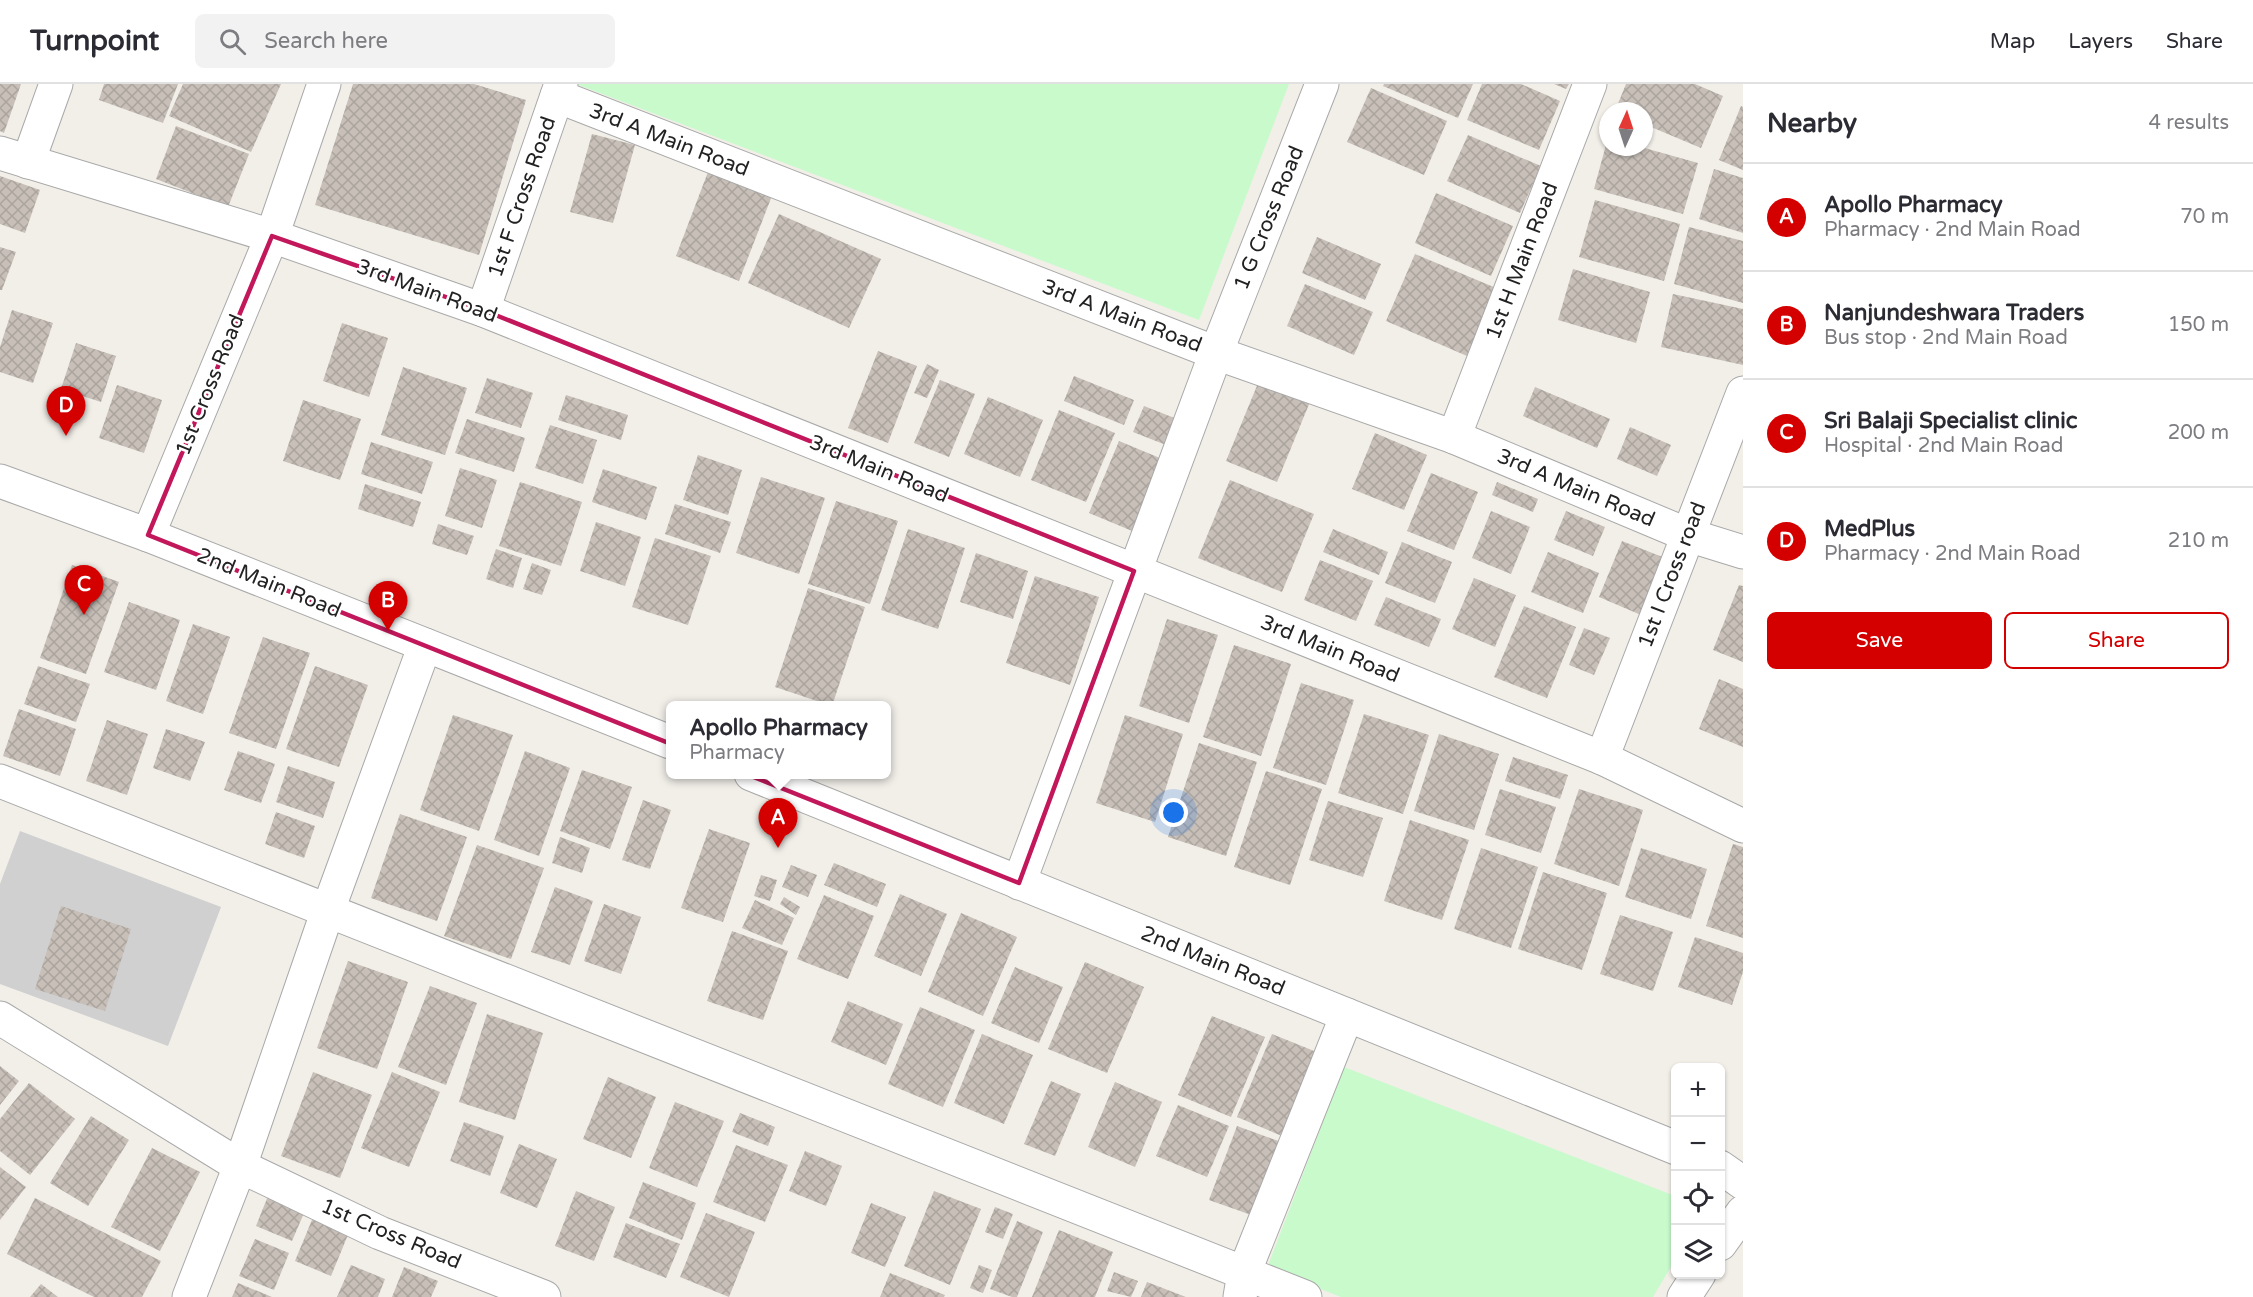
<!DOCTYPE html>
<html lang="en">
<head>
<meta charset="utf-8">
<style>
	body { margin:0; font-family:"Varela Round",sans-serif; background:#f2f2f3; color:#2b2b33 }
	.controls { position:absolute; right:18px; bottom:18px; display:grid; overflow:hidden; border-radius:9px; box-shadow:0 2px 4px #0004 }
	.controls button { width:54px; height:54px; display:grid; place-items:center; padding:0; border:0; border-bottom:2px solid #e1e1e2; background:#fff; color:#2b2b33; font:30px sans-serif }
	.compass { position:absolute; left:1599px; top:18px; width:54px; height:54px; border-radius:50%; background:#fff; box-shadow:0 2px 4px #0004; rotate:3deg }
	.you { position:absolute; left:1174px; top:729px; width:21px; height:21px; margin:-15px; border:4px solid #fff; border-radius:50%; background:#1a73e8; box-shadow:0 0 0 9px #1a73e833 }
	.badge { display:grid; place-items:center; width:39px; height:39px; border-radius:50%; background:#d40000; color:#fff; font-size:20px; font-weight:700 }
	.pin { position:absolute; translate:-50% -50px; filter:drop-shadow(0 2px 3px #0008) }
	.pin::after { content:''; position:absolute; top:32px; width:21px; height:18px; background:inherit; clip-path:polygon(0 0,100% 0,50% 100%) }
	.popup { position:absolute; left:666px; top:617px; width:225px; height:78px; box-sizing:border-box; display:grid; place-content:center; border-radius:9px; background:#fff; filter:drop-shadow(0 2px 4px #0005); font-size:20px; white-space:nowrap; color:#7c7c81 }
	.popup b { font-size:22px; color:#2b2b33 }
	.popup::after { content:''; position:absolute; left:50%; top:100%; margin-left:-12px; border:12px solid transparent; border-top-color:#fff }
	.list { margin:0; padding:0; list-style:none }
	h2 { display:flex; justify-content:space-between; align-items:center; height:78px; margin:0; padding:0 24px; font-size:26px }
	h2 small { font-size:20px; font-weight:400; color:#7c7c81 }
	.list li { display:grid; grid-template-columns:39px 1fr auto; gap:18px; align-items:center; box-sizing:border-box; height:108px; padding:0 24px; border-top:2px solid #e1e1e2 }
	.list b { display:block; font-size:22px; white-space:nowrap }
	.list p { margin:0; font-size:20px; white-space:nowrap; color:#7c7c81 }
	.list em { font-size:20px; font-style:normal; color:#7c7c81 }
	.actions { display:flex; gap:12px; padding:18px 24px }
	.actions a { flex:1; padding:14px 0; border:2px solid #d40000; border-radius:9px; text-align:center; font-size:21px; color:#d40000 }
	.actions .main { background:#d40000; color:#fff }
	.icon { flex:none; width:33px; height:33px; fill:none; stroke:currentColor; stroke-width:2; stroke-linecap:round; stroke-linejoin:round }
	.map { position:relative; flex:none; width:1743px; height:1213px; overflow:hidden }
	header { display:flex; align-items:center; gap:36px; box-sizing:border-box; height:84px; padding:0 30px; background:#fff; border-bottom:2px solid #e1e1e2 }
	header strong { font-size:28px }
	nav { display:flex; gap:33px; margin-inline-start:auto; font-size:21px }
	.search { width:420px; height:54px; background:#f2f2f3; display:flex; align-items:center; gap:15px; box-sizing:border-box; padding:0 21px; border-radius:9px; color:#7c7c81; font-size:22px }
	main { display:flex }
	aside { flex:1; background:#fff }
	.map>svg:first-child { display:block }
</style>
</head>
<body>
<header>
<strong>Turnpoint</strong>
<div class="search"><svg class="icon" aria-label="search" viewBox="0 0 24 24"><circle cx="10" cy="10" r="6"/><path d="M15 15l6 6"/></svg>Search here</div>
<nav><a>Map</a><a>Layers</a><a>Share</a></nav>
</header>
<main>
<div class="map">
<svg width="1743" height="1213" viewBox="0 0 1743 1213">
	<defs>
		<pattern id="building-cross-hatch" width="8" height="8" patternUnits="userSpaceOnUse" patternTransform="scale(1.5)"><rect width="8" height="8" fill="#c7bfb8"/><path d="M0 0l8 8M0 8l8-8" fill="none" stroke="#aba49e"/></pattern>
	</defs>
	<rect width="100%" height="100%" fill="#f2efe9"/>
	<polygon fill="#d0d0d0" points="20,747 221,823 168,962 0,900 0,800"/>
	<g fill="#c8facc">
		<polygon points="576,0 1289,0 1199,236"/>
		<polygon points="1344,983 1675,1112 1675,1176 1653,1213 1341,1213 1267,1184"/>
	</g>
	<g fill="url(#building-cross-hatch)">
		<polygon points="0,0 21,0 4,49 0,47"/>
		<polygon points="104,0 178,0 163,39 99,16"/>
		<polygon points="183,0 281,0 251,68 169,32"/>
		<polygon points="353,0 474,0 526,16 479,171 315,121"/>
		<polygon points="1384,0 1473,0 1458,34 1383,2"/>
		<polygon points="1482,0 1521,0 1560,17 1539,66 1467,36"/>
		<polygon points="1554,0 1569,0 1566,5"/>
		<polygon points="1626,0 1695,0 1723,12 1701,64 1644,40 1644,27 1615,27"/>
		<polygon points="1371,4 1447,37 1424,91 1347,58"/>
		<polygon points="1741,22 1743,23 1743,86 1719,76"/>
		<polygon points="176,42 249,70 228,123 156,95"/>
		<polygon points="592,50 635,61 613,139 570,128"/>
		<polygon points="1468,51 1541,82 1520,129 1447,97"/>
		<polygon points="1607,57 1608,63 1641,63 1698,79 1683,130 1594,105"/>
		<polygon points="711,80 775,104 739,197 676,172"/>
		<polygon points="1714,85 1743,94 1743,149 1699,135"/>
		<polygon points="0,92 40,106 25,149 0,140"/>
		<polygon points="1436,109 1513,142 1491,192 1415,159"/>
		<polygon points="1595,116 1680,140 1664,197 1579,173"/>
		<polygon points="779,130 881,175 849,244 748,199"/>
		<polygon points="1689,143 1743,157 1743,219 1674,200"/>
		<polygon points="1317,153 1381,180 1365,216 1302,189"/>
		<polygon points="0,163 16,168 2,206 0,206"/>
		<polygon points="1415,170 1496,204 1467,272 1386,237"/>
		<polygon points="1573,185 1650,208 1636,259 1558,236"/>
		<polygon points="1305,200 1373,228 1354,271 1287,242"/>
		<polygon points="1673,210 1743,225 1743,281 1661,263"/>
		<polygon points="12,226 53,239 33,299 0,288 0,263"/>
		<polygon points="342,239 388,254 369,313 323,297"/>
		<polygon points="76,259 116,272 101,318 61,305"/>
		<polygon points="878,267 917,282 888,359 848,344"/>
		<polygon points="927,280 939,286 927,314 914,309"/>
		<polygon points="403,283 467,304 445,371 381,351"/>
		<polygon points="1074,292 1134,316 1124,341 1064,317"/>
		<polygon points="1261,292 1312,313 1277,398 1226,377"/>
		<polygon points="487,294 533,309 521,344 475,329"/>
		<polygon points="940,296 975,310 949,373 914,359"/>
		<polygon points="117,301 162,316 144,369 99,354"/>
		<polygon points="1535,303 1610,335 1597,364 1523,332"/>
		<polygon points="566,311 628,331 621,356 558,336"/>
		<polygon points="988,313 1043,336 1020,393 964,370"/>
		<polygon points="303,316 361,335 340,396 283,377"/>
		<polygon points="1144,322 1177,335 1166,361 1133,348"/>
		<polygon points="1059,326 1115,349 1086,418 1031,396"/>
		<polygon points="467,335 525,354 514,388 455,369"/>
		<polygon points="550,341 597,356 583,400 535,384"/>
		<polygon points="1630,343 1671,361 1657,392 1617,375"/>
		<polygon points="1375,349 1427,371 1404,426 1352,405"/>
		<polygon points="1119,357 1167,377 1137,449 1089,429"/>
		<polygon points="371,358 433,378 422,410 361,390"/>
		<polygon points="698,371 742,386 728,431 683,416"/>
		<polygon points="460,384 497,396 482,444 445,432"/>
		<polygon points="603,385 657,403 646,436 592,418"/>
		<polygon points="1431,389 1478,408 1454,466 1407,447"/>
		<polygon points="761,393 825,414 799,490 736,469"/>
		<polygon points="1230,396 1314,430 1282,508 1198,474"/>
		<polygon points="520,398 582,418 561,482 499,462"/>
		<polygon points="1497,398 1538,415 1533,428 1492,411"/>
		<polygon points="365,400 421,418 413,443 358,425"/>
		<polygon points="836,417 898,437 870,520 808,500"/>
		<polygon points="675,420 731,438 720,469 665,450"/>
		<polygon points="1491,427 1530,443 1511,490 1472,474"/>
		<polygon points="1566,427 1605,443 1593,472 1554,456"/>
		<polygon points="596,438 641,453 625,502 580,487"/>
		<polygon points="438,440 474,452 467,471 432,460"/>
		<polygon points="908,445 965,464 938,545 881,526"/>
		<polygon points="1333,445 1388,468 1379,491 1323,468"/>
		<polygon points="655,454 711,472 688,541 632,523"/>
		<polygon points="1622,457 1665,474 1641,531 1599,513"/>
		<polygon points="1402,458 1452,478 1435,519 1385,499"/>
		<polygon points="496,465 522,474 513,504 486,495"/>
		<polygon points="1548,468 1599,489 1583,529 1531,508"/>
		<polygon points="976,469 1028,487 1013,535 960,518"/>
		<polygon points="1320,476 1373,497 1356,537 1304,516"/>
		<polygon points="532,479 551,486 542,511 523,505"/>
		<polygon points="72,481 119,498 86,590 40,574"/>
		<polygon points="1035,492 1099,513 1070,601 1006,579"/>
		<polygon points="1474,494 1516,511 1495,563 1452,545"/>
		<polygon points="1739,501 1743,502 1743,578 1713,566"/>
		<polygon points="808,504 865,523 832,622 775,603"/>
		<polygon points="1386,513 1441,535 1429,563 1374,541"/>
		<polygon points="129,518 180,536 156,606 104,588"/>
		<polygon points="1524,522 1576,543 1547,614 1494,593"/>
		<polygon points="1167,535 1218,551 1189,639 1139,622"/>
		<polygon points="193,540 230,553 203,630 166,617"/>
		<polygon points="1584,544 1610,554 1594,591 1569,581"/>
		<polygon points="263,553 310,569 276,665 229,649"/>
		<polygon points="1234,561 1291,580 1261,672 1203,653"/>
		<polygon points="38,582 90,600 76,638 24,620"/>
		<polygon points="315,582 368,601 339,683 286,665"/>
		<polygon points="1719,595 1743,605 1743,663 1699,645"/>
		<polygon points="1301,599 1354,616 1326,701 1273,684"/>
		<polygon points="19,625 76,645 60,692 3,672"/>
		<polygon points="1364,630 1429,651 1403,730 1338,709"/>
		<polygon points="453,631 513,651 479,747 420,726"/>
		<polygon points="1125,631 1183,650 1155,738 1096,719"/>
		<polygon points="107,636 148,650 127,711 86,697"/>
		<polygon points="166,645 205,658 190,697 153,684"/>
		<polygon points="1439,650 1499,670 1474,746 1414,727"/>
		<polygon points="1199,659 1257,678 1226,772 1168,753"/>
		<polygon points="238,667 275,680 261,719 224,706"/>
		<polygon points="525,667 570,684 539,772 494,756"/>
		<polygon points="1513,673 1568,691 1560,715 1505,697"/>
		<polygon points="288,682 335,698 323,734 276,718"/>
		<polygon points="582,686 632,703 610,765 560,747"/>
		<polygon points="1266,687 1322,705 1290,801 1234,783"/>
		<polygon points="1500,705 1556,723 1541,769 1485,751"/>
		<polygon points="1579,705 1643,726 1619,802 1554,780"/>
		<polygon points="643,716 671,726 650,785 622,776"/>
		<polygon points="1328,717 1383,734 1363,793 1309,776"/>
		<polygon points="276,728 315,742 304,774 265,760"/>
		<polygon points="400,730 467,753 437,837 371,814"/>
		<polygon points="1410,736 1469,756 1442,836 1384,817"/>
		<polygon points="709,745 750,759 723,838 681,824"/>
		<polygon points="560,753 590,764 582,789 552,779"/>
		<polygon points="1733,760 1743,763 1743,854 1706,842"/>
		<polygon points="477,761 544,784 511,875 444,852"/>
		<polygon points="1481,764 1538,783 1511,864 1454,845"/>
		<polygon points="1641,764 1707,785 1691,835 1625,813"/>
		<polygon points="834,779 886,800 877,823 824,801"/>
		<polygon points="791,781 817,791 808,813 782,803"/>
		<polygon points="1543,788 1607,809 1582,886 1518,865"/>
		<polygon points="761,791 777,796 770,817 754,812"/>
		<polygon points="555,803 593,817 570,881 531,868"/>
		<polygon points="900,810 947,830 921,892 874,872"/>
		<polygon points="824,811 874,832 848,895 797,875"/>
		<polygon points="784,813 800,823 796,831 780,820"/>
		<polygon points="755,816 794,834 782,861 742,844"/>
		<polygon points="604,820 641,833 621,890 584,877"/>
		<polygon points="61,822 131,845 105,927 35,905"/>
		<polygon points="961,829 1017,853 983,932 928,908"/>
		<polygon points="1620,831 1673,848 1653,907 1600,890"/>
		<polygon points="732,847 788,867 763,936 707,917"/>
		<polygon points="1695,853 1743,869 1743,888 1732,921 1678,903"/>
		<polygon points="348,877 408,898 377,985 317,964"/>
		<polygon points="1085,878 1144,903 1107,989 1048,965"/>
		<polygon points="1015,883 1063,903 1039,959 991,939"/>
		<polygon points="430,902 477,919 446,1001 398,983"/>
		<polygon points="848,917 903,940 886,981 831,958"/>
		<polygon points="920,923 975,946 943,1023 888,1000"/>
		<polygon points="487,930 543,949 515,1036 459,1018"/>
		<polygon points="1212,932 1265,953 1231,1033 1178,1011"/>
		<polygon points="982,950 1033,971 1004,1040 954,1019"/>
		<polygon points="1272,950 1324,971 1289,1055 1237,1033"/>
		<polygon points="0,982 19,997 0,1021"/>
		<polygon points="313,988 372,1011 340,1094 281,1072"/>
		<polygon points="392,988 440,1008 409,1083 361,1064"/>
		<polygon points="608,993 656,1013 631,1074 583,1055"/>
		<polygon points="1051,997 1081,1010 1055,1072 1024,1060"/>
		<polygon points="1115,998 1162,1018 1135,1083 1088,1063"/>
		<polygon points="29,999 75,1035 30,1091 0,1067 0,1035"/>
		<polygon points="675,1018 724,1037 697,1103 649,1084"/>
		<polygon points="1178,1021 1229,1042 1207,1093 1156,1072"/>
		<polygon points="740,1029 775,1043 768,1062 732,1048"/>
		<polygon points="91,1032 129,1056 88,1122 50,1099"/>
		<polygon points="464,1038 504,1052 490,1092 450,1077"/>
		<polygon points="1237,1042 1284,1059 1257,1133 1209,1116"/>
		<polygon points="519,1060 557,1075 537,1124 500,1109"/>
		<polygon points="736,1061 788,1081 765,1138 713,1118"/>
		<polygon points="152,1064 200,1088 160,1167 111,1143"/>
		<polygon points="805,1067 842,1082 826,1122 789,1107"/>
		<polygon points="0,1083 26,1103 0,1136"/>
		<polygon points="643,1098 696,1119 682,1156 629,1134"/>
		<polygon points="270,1107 307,1122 292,1157 256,1142"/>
		<polygon points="576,1107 615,1123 594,1177 555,1162"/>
		<polygon points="934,1107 981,1125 950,1201 904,1182"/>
		<polygon points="35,1114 161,1177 142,1213 94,1213 7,1170"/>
		<polygon points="871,1119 906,1133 885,1183 851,1169"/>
		<polygon points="995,1123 1013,1130 1003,1155 985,1148"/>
		<polygon points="706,1129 755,1148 729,1213 680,1193"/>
		<polygon points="314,1131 350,1146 331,1192 295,1177"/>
		<polygon points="1017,1137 1043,1148 1017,1213 1012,1213 990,1205"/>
		<polygon points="626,1139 680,1160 666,1194 613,1173"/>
		<polygon points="1059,1146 1113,1168 1095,1213 1032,1213"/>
		<polygon points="255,1155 289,1169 274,1206 239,1192"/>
		<polygon points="351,1181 385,1195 378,1213 337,1213"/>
		<polygon points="979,1181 992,1186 983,1209 970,1204"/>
		<polygon points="404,1183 438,1197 431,1213 392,1213"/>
		<polygon points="1114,1188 1138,1197 1131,1213 1107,1207"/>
		<polygon points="890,1189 945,1211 944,1213 880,1213"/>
		<polygon points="1147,1198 1186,1213 1141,1213"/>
		<polygon points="238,1199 272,1213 232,1213"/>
		<polygon points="41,1200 58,1213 30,1213"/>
	</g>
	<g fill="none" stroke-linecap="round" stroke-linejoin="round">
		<defs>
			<g id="minor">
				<polyline points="557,12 1216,269 1454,353 1688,451 1743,468"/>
				<polyline points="0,69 272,152 483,226 1602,674 1743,742"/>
				<polyline points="28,78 56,0"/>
				<polyline points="483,226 561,0"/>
				<polyline points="1454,353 1590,0"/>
				<polyline points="0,397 148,451 670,658"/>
				<polyline points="148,451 272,152 324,0"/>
				<polyline points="1602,674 1743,309"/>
				<polyline points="751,690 1676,1064"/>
				<polyline points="0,697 1305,1213"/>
				<polyline points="1019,799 1216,269 1322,0"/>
				<polyline points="0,934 240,1082 380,1149 544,1213"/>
				<polyline points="1720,1083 1743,1099"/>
				<polyline points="1720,1160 1743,1128"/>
				<polyline points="189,1213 240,1082 328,826 425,561"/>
				<polyline points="1240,1213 1244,1189 1347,931"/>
				<polyline points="1684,1213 1699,1190"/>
			</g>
		</defs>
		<use href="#minor" stroke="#a9a9a9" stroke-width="35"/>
		<use href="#minor" stroke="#fff" stroke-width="33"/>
	</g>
	<path fill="none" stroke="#c2185b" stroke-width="4.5" stroke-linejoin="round" d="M272 152 483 226 1134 487 1019 799 148 451Z"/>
	<g text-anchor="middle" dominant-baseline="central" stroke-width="5" stroke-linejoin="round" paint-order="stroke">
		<g font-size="21" fill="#222" stroke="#fff">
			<text transform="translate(669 56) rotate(21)">3rd A Main Road</text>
			<text transform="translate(522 113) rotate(-71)">1st F Cross Road</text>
			<text transform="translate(1269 134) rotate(-68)">1 G Cross Road</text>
			<text transform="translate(1522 177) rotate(-69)">1st H Main Road</text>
			<text transform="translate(427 207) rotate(20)">3rd Main Road</text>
			<text transform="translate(1122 232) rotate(21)">3rd A Main Road</text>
			<text transform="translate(210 301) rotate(-68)">1st Cross Road</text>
			<text transform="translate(879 385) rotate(22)">3rd Main Road</text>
			<text transform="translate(1576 404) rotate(23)">3rd A Main Road</text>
			<text transform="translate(1672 491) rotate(-69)">1st I Cross road</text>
			<text transform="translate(269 499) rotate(22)">2nd Main Road</text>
			<text transform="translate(1330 565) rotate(22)">3rd Main Road</text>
			<text transform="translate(1213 877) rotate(22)">2nd Main Road</text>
			<text transform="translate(391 1150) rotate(23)">1st Cross Road</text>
		</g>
	</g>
</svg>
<div class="controls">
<button>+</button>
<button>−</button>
<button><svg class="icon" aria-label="locate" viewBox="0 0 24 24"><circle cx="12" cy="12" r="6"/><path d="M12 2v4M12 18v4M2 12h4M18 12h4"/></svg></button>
<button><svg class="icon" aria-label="layers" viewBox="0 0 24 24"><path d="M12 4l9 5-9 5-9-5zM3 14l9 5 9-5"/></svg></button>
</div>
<svg class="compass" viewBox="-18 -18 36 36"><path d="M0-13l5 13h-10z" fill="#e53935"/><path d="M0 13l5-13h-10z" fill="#7c7c81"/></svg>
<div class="you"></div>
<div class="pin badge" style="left:778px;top:764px">A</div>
<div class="popup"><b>Apollo Pharmacy</b>Pharmacy</div>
<div class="pin badge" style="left:388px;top:547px">B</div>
<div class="pin badge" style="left:84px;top:531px">C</div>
<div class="pin badge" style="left:66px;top:352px">D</div>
</div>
<aside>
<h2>Nearby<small>4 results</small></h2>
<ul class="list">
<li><span class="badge">A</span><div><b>Apollo Pharmacy</b><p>Pharmacy · 2nd Main Road</p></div><em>70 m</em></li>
<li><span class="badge">B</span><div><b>Nanjundeshwara Traders</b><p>Bus stop · 2nd Main Road</p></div><em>150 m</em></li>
<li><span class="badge">C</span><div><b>Sri Balaji Specialist clinic</b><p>Hospital · 2nd Main Road</p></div><em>200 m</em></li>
<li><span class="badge">D</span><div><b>MedPlus</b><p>Pharmacy · 2nd Main Road</p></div><em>210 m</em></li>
</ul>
<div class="actions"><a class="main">Save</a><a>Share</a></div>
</aside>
</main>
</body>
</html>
